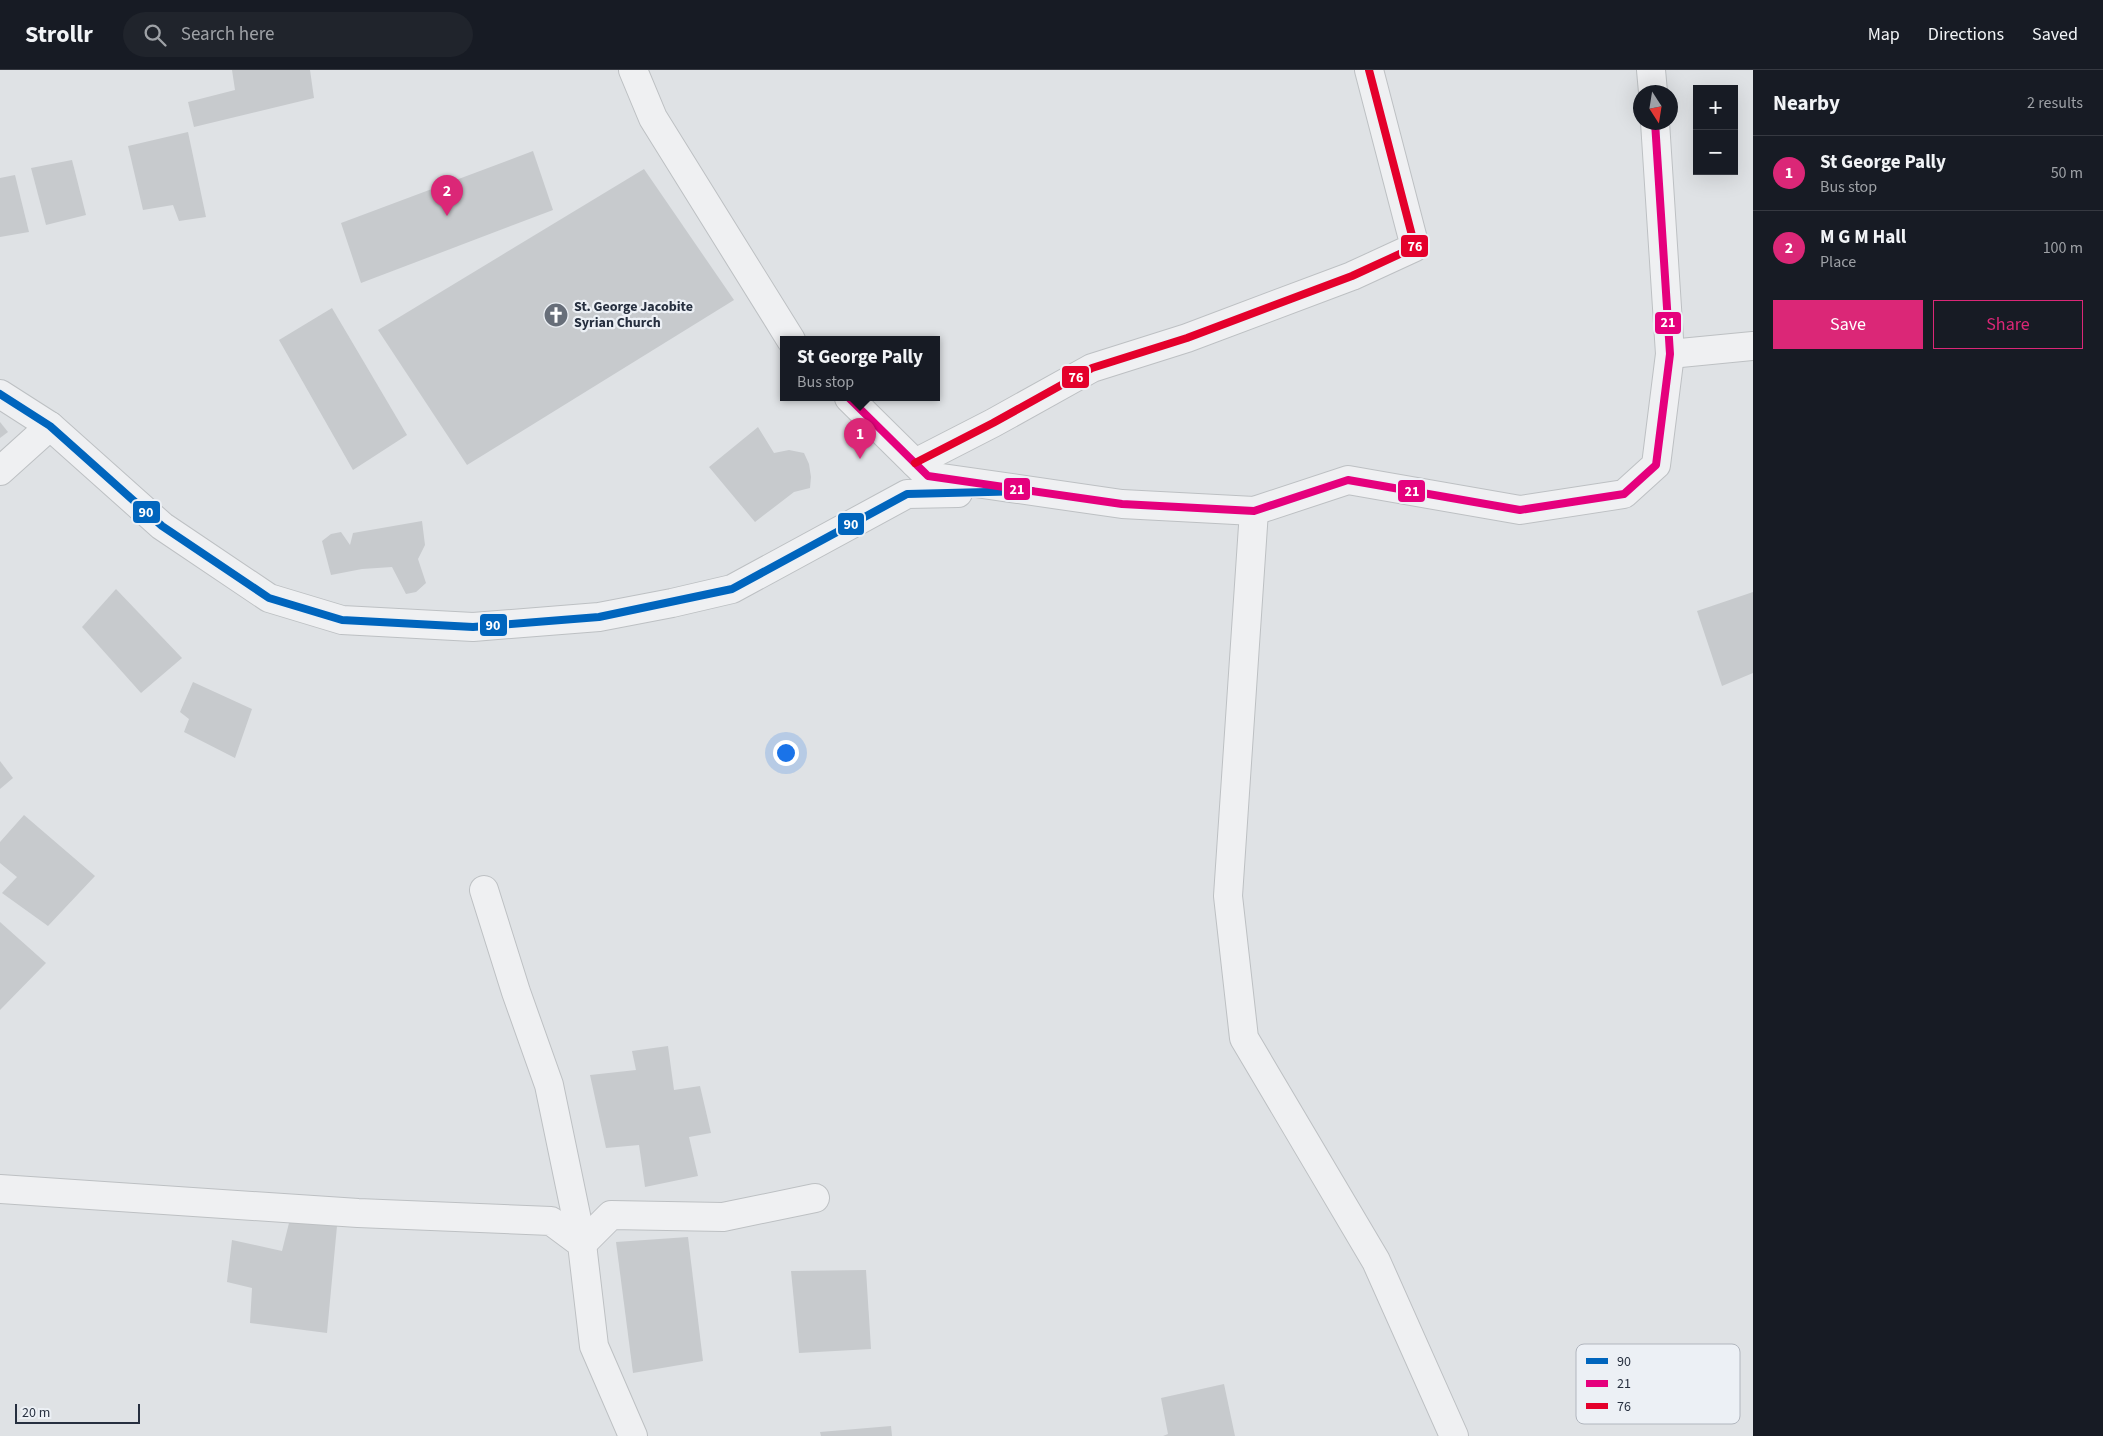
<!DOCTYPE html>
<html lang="en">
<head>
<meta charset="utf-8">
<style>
	body { margin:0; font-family:"Source Sans 3",sans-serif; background:#20242c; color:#f1f3f6 }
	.controls { position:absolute; right:15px; top:15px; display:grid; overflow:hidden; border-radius:0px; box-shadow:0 5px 20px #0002 }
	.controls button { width:45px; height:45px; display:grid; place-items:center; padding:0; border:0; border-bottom:1px solid #363941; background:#171b24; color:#f1f3f6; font:25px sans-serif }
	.compass { position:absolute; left:1633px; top:15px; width:45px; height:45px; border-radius:50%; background:#171b24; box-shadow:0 5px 20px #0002; rotate:168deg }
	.scale { position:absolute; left:15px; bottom:12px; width:125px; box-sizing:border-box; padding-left:5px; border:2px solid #262f3f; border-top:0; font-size:14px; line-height:18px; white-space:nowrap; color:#262f3f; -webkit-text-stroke:4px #ecf0f5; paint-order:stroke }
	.you { position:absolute; left:785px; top:682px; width:18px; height:18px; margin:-12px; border:4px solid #fff; border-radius:50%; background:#1a73e8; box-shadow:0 0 0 8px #1a73e833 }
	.badge { display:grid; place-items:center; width:32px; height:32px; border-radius:50%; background:#db2777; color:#fff; font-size:16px; font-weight:700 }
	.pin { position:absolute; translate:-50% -41px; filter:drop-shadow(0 1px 2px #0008) }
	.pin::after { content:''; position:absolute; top:26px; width:18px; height:15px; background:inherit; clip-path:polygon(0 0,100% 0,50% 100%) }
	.popup { position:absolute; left:780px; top:266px; width:160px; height:65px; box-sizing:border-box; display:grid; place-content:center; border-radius:0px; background:#171b24; filter:drop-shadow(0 1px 4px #0005); font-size:16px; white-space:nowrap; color:#9ea1a6 }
	.popup b { font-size:19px; color:#f1f3f6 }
	.popup::after { content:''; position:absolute; left:50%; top:100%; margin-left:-10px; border:10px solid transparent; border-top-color:#171b24 }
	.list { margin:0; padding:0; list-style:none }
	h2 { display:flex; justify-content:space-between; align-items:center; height:65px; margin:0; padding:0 20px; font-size:21px }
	h2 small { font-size:16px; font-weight:400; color:#9ea1a6 }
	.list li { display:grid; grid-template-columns:32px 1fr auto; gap:15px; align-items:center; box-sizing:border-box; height:75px; padding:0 20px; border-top:1px solid #363941 }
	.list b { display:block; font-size:19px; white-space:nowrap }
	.list p { margin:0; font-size:16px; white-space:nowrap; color:#9ea1a6 }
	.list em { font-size:16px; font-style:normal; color:#9ea1a6 }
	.actions { display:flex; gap:10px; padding:15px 20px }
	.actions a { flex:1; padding:11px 0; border:1px solid #db2777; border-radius:0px; text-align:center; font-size:18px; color:#db2777 }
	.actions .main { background:#db2777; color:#fff }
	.icon { flex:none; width:28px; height:28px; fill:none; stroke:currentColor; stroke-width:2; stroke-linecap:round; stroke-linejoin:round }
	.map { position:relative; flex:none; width:1753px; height:1366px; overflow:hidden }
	header { display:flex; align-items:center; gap:30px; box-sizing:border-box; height:70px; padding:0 25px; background:#171b24; border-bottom:1px solid #363941 }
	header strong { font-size:24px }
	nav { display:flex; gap:28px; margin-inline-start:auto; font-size:18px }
	.search { width:350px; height:45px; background:#20242c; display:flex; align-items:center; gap:12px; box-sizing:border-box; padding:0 18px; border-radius:28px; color:#9ea1a6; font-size:19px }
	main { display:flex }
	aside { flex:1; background:#171b24 }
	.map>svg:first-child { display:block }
</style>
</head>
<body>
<header>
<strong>Strollr</strong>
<div class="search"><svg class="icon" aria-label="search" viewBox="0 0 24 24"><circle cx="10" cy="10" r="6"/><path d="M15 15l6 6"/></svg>Search here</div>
<nav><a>Map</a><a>Directions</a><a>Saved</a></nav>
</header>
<main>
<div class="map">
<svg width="1753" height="1366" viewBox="0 0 1753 1366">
	<rect width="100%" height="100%" fill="#dfe2e5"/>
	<g fill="#c7cacd">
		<polygon points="232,0 310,0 314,28 194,57 188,32 235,20"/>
		<polygon points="188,62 206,147 179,151 173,135 143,140 128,76"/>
		<polygon points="533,81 553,140 361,213 341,153"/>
		<polygon points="72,90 86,145 46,155 31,98"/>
		<polygon points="644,99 734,230 467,395 378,260"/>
		<polygon points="15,105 29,162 0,167 0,108"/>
		<polygon points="332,238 407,365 353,400 279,270"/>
		<polygon points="0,352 8,362 0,368"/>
		<polygon points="758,357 774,383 789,380 804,383 809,394 811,407 810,418 794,422 755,452 709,397"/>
		<polygon points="422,451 425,475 418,489 426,513 416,522 406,524 392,497 362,499 331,505 322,471 331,464 341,462 350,475 353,463"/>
		<polygon points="116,519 182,588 141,623 82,557"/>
		<polygon points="1753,522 1753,603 1722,616 1697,541"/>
		<polygon points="193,612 252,639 235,688 184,662 189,649 180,642"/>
		<polygon points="0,691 13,708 0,719"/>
		<polygon points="24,745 95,806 48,856 2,823 17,807 0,793 0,772"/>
		<polygon points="0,852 46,893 0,940"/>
		<polygon points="668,976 674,1020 700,1016 711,1063 689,1067 698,1106 645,1117 639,1075 606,1078 590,1005 636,1000 632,981"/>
		<polygon points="290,1149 337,1156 327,1263 250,1253 252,1218 227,1212 232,1170 282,1181"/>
		<polygon points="688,1167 703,1291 633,1303 616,1172"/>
		<polygon points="866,1200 871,1279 799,1283 791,1201"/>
		<polygon points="1224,1314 1235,1366 1163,1366 1168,1364 1161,1328"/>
		<polygon points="891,1356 892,1366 821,1366 820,1362"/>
	</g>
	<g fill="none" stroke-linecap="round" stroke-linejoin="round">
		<defs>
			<g id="minor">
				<polyline points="633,0 653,48 791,270"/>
				<polyline points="1651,0 1653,22"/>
				<polyline points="1670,284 1753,276"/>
				<polyline points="0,324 50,356 162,456 269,528 342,550 473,557 599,547 672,533 732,519 907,424 958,423"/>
				<polyline points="849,328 928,406 1122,434 1254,441 1348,410 1520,440 1624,424 1656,395 1670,284 1655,52"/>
				<polyline points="915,393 993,353 1092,298 1187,268 1352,206 1415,177 1369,0"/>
				<polyline points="0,401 50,356"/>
				<polyline points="1254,441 1228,826 1244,968 1376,1191 1454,1366"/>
				<polyline points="484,820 516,922 549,1015 582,1174"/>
				<polyline points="0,1119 358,1143 551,1151 582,1174 594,1276 633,1366"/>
				<polyline points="582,1174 611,1145 723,1147 815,1128"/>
			</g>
		</defs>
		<use href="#minor" stroke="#bdc0c3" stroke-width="30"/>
		<use href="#minor" stroke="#eff0f2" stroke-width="28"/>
		<defs>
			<polyline id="bus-1" points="0,324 50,356 162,456 269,528 342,550 473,557 599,547 732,519 907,424 1032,421"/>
			<polyline id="bus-2" points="849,328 928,406 1122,434 1254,441 1348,410 1520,440 1624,424 1656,395 1670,284 1655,52"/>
			<polyline id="bus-3" points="915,393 993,353 1092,298 1187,268 1352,206 1415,177 1369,0"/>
		</defs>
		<use href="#bus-1" stroke="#ecf0f5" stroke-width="11"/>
		<use href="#bus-2" stroke="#ecf0f5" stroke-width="11"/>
		<use href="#bus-3" stroke="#ecf0f5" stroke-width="11"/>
		<use href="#bus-1" stroke="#0065bd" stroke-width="8"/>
		<use href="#bus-2" stroke="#e5007d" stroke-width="8"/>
		<use href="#bus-3" stroke="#e4002b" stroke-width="8"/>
	</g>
	<defs>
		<symbol id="church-disc" viewBox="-11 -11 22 22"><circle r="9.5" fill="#676e79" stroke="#ecf0f5"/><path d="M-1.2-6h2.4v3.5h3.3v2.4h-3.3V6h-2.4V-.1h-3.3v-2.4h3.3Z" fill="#fff"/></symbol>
	</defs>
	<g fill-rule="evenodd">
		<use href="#church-disc" x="542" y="231" width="28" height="28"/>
	</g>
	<g text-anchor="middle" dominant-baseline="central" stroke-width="4.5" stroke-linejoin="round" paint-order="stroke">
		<g font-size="14" font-weight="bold" fill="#262f3f" stroke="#ecf0f5" text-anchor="start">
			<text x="574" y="237">St. George Jacobite<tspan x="574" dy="16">Syrian Church</tspan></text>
		</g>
	</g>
	<rect x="1576" y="1274" width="164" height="80" rx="8" fill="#ecf0f5" stroke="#b1b6be" stroke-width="1"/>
	<rect x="1586" y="1288" width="22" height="6" fill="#0065bd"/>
	<rect x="1586" y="1310" width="22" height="7" fill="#e5007d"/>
	<rect x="1586" y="1333" width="22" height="6" fill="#e4002b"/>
	<g font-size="14" fill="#262f3f">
		<text x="1617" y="1296">90</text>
		<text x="1617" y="1318">21</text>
		<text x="1617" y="1341">76</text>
	</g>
	<g stroke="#ecf0f5" stroke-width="2">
		<rect x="1400" y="164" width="29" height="24" rx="5" fill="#e4002b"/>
		<rect x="1654" y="241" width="28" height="24" rx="5" fill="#e5007d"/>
		<rect x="1061" y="295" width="29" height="24" rx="5" fill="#e4002b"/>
		<rect x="1003" y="407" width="28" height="24" rx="5" fill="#e5007d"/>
		<rect x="1397" y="409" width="29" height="24" rx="5" fill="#e5007d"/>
		<rect x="132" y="430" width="29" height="24" rx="5" fill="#0065bd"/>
		<rect x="837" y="442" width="28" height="24" rx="5" fill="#0065bd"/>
		<rect x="479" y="543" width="29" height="24" rx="5" fill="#0065bd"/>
	</g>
	<g font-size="14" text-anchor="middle" font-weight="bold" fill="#fff">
		<text x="1415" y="181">76</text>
		<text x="1668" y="257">21</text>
		<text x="1076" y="312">76</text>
		<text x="1017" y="424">21</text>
		<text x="1412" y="426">21</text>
		<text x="146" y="447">90</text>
		<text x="851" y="459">90</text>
		<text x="493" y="560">90</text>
	</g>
</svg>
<div class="controls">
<button>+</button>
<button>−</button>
</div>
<svg class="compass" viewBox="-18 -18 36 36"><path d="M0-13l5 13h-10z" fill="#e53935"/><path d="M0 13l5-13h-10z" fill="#9ea1a6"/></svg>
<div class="scale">20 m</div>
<div class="you"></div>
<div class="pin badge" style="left:860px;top:389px">1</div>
<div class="popup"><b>St George Pally</b>Bus stop</div>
<div class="pin badge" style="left:447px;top:146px">2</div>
</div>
<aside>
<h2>Nearby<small>2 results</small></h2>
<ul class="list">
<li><span class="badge">1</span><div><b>St George Pally</b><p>Bus stop</p></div><em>50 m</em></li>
<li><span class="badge">2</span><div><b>M G M Hall</b><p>Place</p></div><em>100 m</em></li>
</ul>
<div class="actions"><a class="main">Save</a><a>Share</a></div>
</aside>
</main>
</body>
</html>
